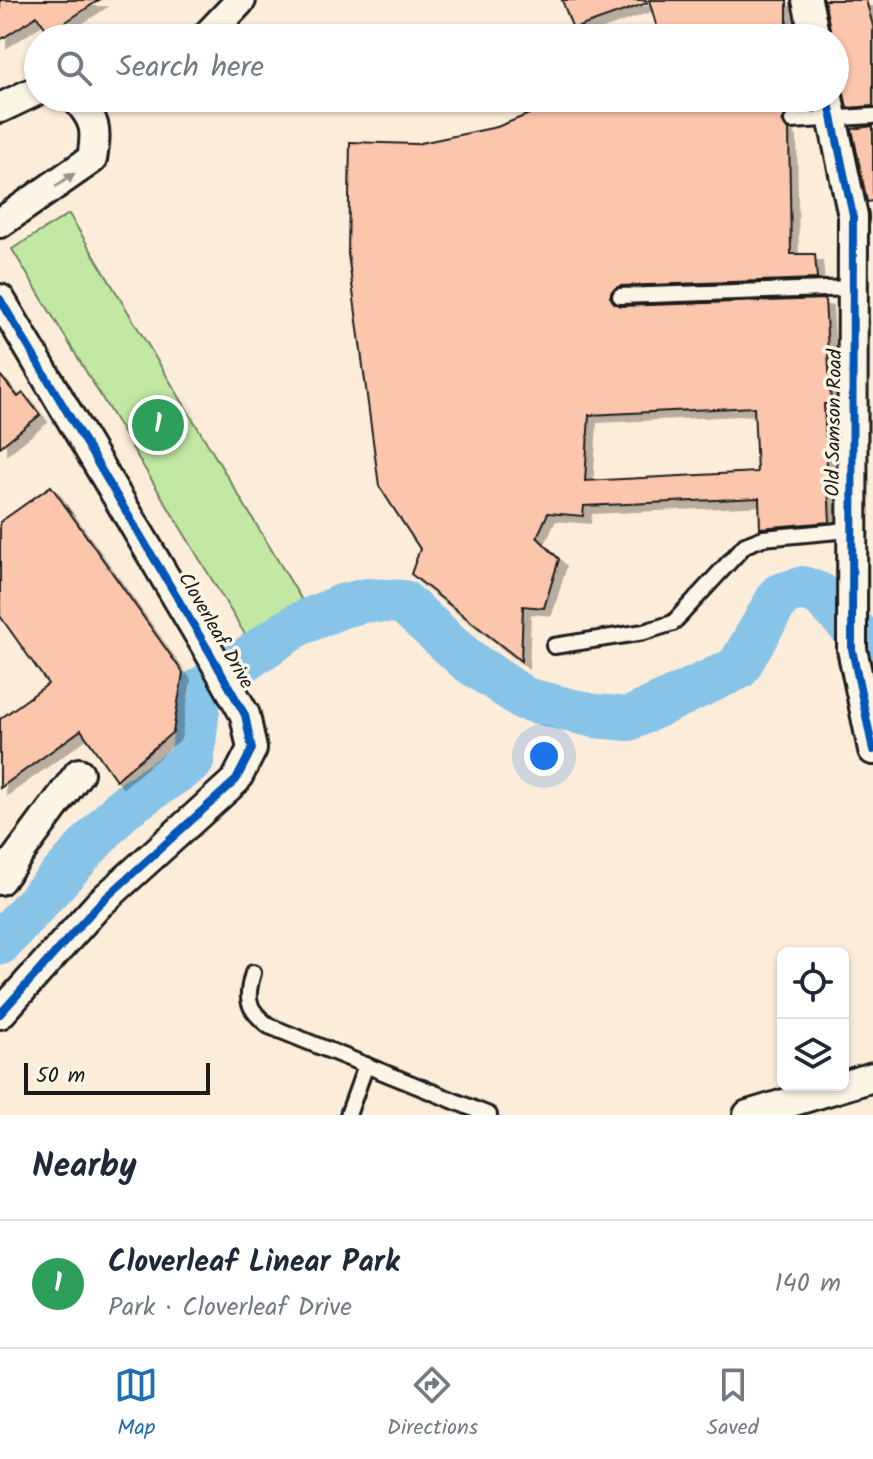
<!DOCTYPE html>
<html lang="en">
<head>
<meta charset="utf-8">
<style>
	body { margin:0; font-family:Kalam,sans-serif; background:#f2f2f3; color:#1f2937 }
	.controls { position:absolute; right:24px; bottom:24px; display:grid; overflow:hidden; border-radius:12px; box-shadow:0 2px 6px #0004 }
	.controls button { width:72px; height:72px; display:grid; place-items:center; padding:0; border:0; border-bottom:2px solid #e0e1e3; background:#fff; color:#1f2937; font:40px sans-serif }
	.scale { position:absolute; left:24px; bottom:20px; width:186px; box-sizing:border-box; padding-left:8px; border:4px solid #1c1c1c; border-top:0; font-size:22px; line-height:28px; white-space:nowrap; color:#1c1c1c; -webkit-text-stroke:6px #fcf5e5; paint-order:stroke }
	.you { position:absolute; left:544px; top:756px; width:28px; height:28px; margin:-20px; border:6px solid #fff; border-radius:50%; background:#1a73e8; box-shadow:0 0 0 12px #1a73e833 }
	.badge { display:grid; place-items:center; width:52px; height:52px; border-radius:50%; background:#1f6fb2; color:#fff; font-size:26px; font-weight:700 }
	.pin { position:absolute; translate:-50% -50%; border:4px solid #fff; box-shadow:0 2px 8px #0006 }
	.list { margin:0; padding:0; list-style:none }
	h2 { display:flex; justify-content:space-between; align-items:center; height:104px; margin:0; padding:0 32px; font-size:34px }
	h2 small { font-size:26px; font-weight:400; color:#747a83 }
	.list li { display:grid; grid-template-columns:52px 1fr auto; gap:24px; align-items:center; box-sizing:border-box; height:128px; padding:0 32px; border-top:2px solid #e0e1e3 }
	.list b { display:block; font-size:30px; white-space:nowrap }
	.list p { margin:0; font-size:26px; white-space:nowrap; color:#747a83 }
	.list em { font-size:26px; font-style:normal; color:#747a83 }
	.icon { flex:none; width:44px; height:44px; fill:none; stroke:currentColor; stroke-width:2; stroke-linecap:round; stroke-linejoin:round }
	.map { position:relative; flex:none; width:873px; height:1115px; overflow:hidden }
	.search { position:absolute; background:#fff; box-shadow:0 2px 6px #0004; left:24px; right:24px; top:24px; height:88px; display:flex; align-items:center; gap:20px; box-sizing:border-box; padding:0 28px; border-radius:44px; color:#747a83; font-size:30px }
	.sheet { height:232px; background:#fff }
	nav { display:flex; justify-content:space-around; align-items:center; box-sizing:border-box; height:112px; border-top:2px solid #e0e1e3; background:#fff; font-size:22px; color:#747a83 }
	nav a { display:grid; justify-items:center; gap:4px }
	nav .on { color:#1f6fb2 }
	.map>svg:first-child { display:block }
</style>
</head>
<body>
<div class="map">
<svg width="873" height="1115" viewBox="0 0 873 1115">
	<defs>
		<filter id="shadow"><feDropShadow dx="7" dy="7" stdDeviation="0" flood-color="#0004"/></filter>
	</defs>
	<rect width="100%" height="100%" fill="#fcecda"/>
	<filter id="ink" filterUnits="userSpaceOnUse"><feTurbulence type="fractalNoise" baseFrequency=".0125" numOctaves="2"/><feDisplacementMap in="SourceGraphic" scale="16" xChannelSelector="R" yChannelSelector="G"/><feConvolveMatrix kernelMatrix="1 2 1 2 8 2 1 2 1" color-interpolation-filters="sRGB"/></filter>
	<g filter="url(#ink)">
		<polygon fill="#c2e8a3" stroke="#6f8260" stroke-width="2" points="69,214 303,602 246,636 12,249"/>
		<g fill="none" stroke-linecap="round" stroke-linejoin="round">
			<polyline stroke="#88c3e8" stroke-width="44" points="0,943 123,808 192,761 200,690 297,625 342,606 367,600 403,602 467,660 525,699 594,716 629,719 738,668 780,595 803,588 821,595 873,650"/>
		</g>
		<g fill="#fbc6ac" stroke="#1c1c1c" stroke-width="2" fill-rule="evenodd" filter="url(#shadow)">
			<polygon points="0,0 99,0 49,33 37,16 0,40"/>
			<polygon points="562,0 646,0 647,3 573,29"/>
			<polygon points="649,0 787,0 787,38 660,38"/>
			<polygon points="824,0 866,0 873,26 873,106 847,108"/>
			<path d="M569 98H788L789 112 782 121 789 130 791 254H815L817 279 620 286 612 291 610 297 620 306 825 299 831 404H824L830 522 760 528 759 498 584 506 583 516 548 513 537 537 559 559 544 608 523 606 521 661 411 574 420 549 379 486 348 254 350 142 416 144 497 127ZM754 407 757 472 585 481 589 415Z"/>
			<polygon points="873,126 873,201 867,202 852,129"/>
			<polygon points="0,375 18,397 23,393 40,415 0,447"/>
			<polygon points="51,486 183,673 173,732 116,780 81,730 0,788 0,719 48,684 0,616 0,522"/>
		</g>
		<g fill="none" stroke-linecap="round" stroke-linejoin="round">
			<defs>
				<g id="service">
					<polyline points="792,121 873,116"/>
					<polyline points="620,296 854,288"/>
					<polyline points="554,646 644,632 673,623 745,545 763,538 849,530"/>
					<path d="M253 973C245 999 247 1009 269 1026L489 1115"/>
					<polyline points="348,1115 366,1065"/>
				</g>
				<g id="minor">
					<polyline points="807,0 815,38"/>
					<polyline points="205,38 241,0"/>
					<polyline points="828,98 853,216 852,649 873,750"/>
					<polyline points="0,108 38,90"/>
					<path d="M0 223 92 159C97 129 96 121 76 98"/>
					<polyline points="0,299 210,653 245,715 252,749 236,780 99,904 0,1014"/>
					<polyline points="0,880 79,773"/>
					<polyline points="748,1115 873,1077"/>
				</g>
			</defs>
			<use href="#service" stroke="#1c1c1c" stroke-width="20"/>
			<use href="#minor" stroke="#1c1c1c" stroke-width="34"/>
			<use href="#service" stroke="#fcf5e5" stroke-width="14"/>
			<use href="#minor" stroke="#fcf5e5" stroke-width="28"/>
			<defs>
				<g id="cycleway">
					<polyline points="828,98 853,216 852,649 873,750"/>
					<polyline points="0,299 210,653 245,715 252,749 236,780 99,904 0,1014"/>
				</g>
			</defs>
			<use href="#cycleway" stroke="#fcf5e5" stroke-width="13"/>
			<use href="#cycleway" stroke="#0057b8" stroke-width="8"/>
		</g>
		<defs><path id="oneway-solid" d="M-6-.8H1V-3.2L6.5 0L1 3.2V.8H-6Z" transform="scale(2)"/></defs>
		<use fill="#97938b" href="#oneway-solid" transform="translate(65 180) rotate(-34)"/>
	</g>
	<g text-anchor="middle" dominant-baseline="central" stroke-width="7" stroke-linejoin="round" paint-order="stroke">
		<g font-size="20" fill="#1c1c1c" stroke="#fcf5e5">
			<text transform="translate(835 423) rotate(-89)">Old Samson Road</text>
			<text transform="translate(215 631) rotate(60)">Cloverleaf Drive</text>
		</g>
	</g>
</svg>
<div class="controls">
<button><svg class="icon" aria-label="locate" viewBox="0 0 24 24"><circle cx="12" cy="12" r="6"/><path d="M12 2v4M12 18v4M2 12h4M18 12h4"/></svg></button>
<button><svg class="icon" aria-label="layers" viewBox="0 0 24 24"><path d="M12 4l9 5-9 5-9-5zM3 14l9 5 9-5"/></svg></button>
</div>
<div class="scale">50 m</div>
<div class="you"></div>
<div class="pin badge" style="left:158px;top:425px;background:#2e9e5b">1</div>
<div class="search"><svg class="icon" aria-label="search" viewBox="0 0 24 24"><circle cx="10" cy="10" r="6"/><path d="M15 15l6 6"/></svg>Search here</div>
</div>
<section class="sheet">
<h2>Nearby<small></small></h2>
<ul class="list">
<li><span class="badge" style="background:#2e9e5b">1</span><div><b>Cloverleaf Linear Park</b><p>Park · Cloverleaf Drive</p></div><em>140 m</em></li>
</ul>
</section>
<nav>
<a class="on"><svg class="icon" aria-label="map" viewBox="0 0 24 24"><path d="M3 6l6-2 6 2 6-2v14l-6 2-6-2-6 2zM9 4v14M15 6v14"/></svg>Map</a>
<a><svg class="icon" aria-label="directions" viewBox="0 0 24 24"><path d="M12 3l9 9-9 9-9-9zM9 14v-3h6M13 9l2 2-2 2"/></svg>Directions</a>
<a><svg class="icon" aria-label="saved" viewBox="0 0 24 24"><path d="M7 4h10v16l-5-4-5 4z"/></svg>Saved</a>
</nav>
</body>
</html>
